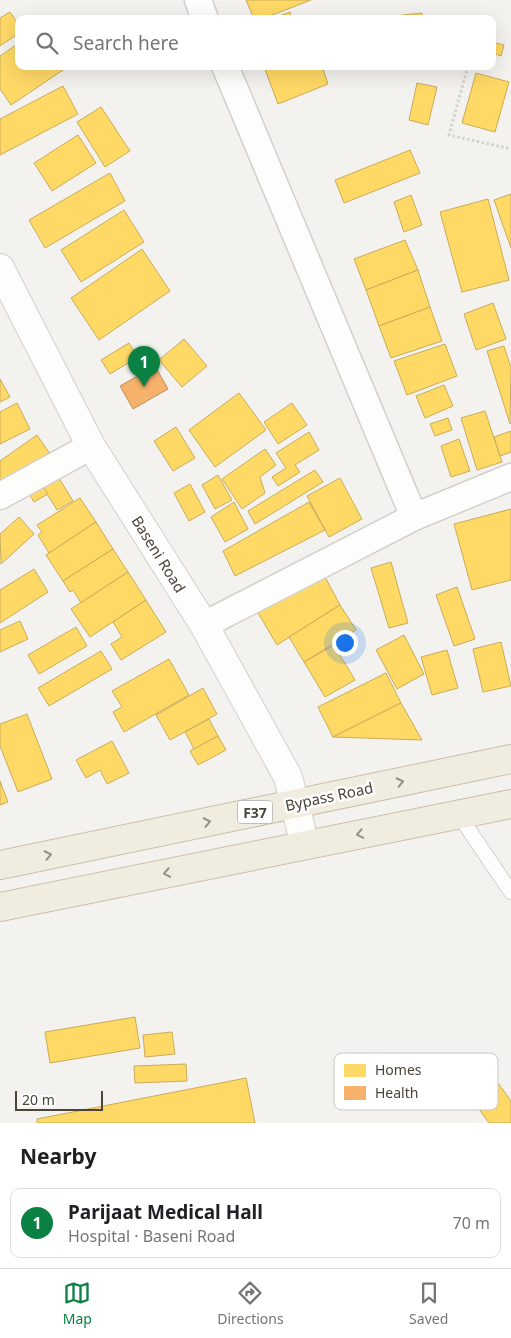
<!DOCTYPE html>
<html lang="en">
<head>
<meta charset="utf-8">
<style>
	body { margin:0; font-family:"Noto Sans",sans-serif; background:#f6f6f6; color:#202124 }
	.scale { position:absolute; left:15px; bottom:12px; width:88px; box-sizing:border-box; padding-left:5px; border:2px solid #4b4439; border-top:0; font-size:14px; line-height:18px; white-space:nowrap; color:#4b4439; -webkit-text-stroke:4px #fff; paint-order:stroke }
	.you { position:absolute; left:344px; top:642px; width:18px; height:18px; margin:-12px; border:4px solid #fff; border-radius:50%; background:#1a73e8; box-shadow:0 0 0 8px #1a73e833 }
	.badge { display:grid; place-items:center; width:32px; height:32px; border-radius:50%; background:#0b8043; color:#fff; font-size:16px; font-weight:700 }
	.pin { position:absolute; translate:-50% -41px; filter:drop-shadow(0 1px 2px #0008) }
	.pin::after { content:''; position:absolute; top:26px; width:18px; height:15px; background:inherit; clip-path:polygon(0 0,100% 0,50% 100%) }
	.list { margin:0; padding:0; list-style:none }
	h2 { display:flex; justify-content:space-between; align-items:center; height:65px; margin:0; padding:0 20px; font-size:21px }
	h2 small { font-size:16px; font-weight:400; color:#757577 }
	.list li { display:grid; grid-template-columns:32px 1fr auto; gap:15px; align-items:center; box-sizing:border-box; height:70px; margin:0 10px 10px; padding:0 10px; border:1px solid #e0e0e0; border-radius:10px }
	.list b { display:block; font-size:19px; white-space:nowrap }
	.list p { margin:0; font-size:16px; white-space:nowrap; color:#757577 }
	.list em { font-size:16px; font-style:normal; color:#757577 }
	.icon { flex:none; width:28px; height:28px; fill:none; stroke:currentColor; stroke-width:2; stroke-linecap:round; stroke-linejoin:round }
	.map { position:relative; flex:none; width:511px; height:1123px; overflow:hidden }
	.search { position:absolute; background:#fff; box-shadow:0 5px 20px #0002; left:15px; right:15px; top:15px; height:55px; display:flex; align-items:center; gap:12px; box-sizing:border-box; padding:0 18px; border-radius:10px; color:#757577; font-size:19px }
	.sheet { height:145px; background:#fff }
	nav { display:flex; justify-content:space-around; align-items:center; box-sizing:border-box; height:70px; border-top:1px solid #e0e0e0; background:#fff; font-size:14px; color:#757577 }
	nav a { display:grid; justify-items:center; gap:2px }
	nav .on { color:#0b8043 }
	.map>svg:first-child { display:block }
</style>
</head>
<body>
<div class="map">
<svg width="511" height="1123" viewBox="0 0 511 1123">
	<rect width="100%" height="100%" fill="#f4f2ee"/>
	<g fill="#ffd966" stroke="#c9ac58">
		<polygon points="246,0 311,0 262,19 254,19"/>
		<polygon points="10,12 19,25 19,33 0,46 0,18"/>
		<polygon points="290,12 291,19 271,19"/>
		<polygon points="422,13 422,19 393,19 393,16"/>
		<polygon points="492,42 504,45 501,56 492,53"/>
		<polygon points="19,43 19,66 69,66 11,105 0,89 0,56"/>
		<polygon points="267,66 322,66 328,84 278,104 264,67"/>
		<polygon points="476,73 509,82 495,132 462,123"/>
		<polygon points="417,83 437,87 428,125 409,120"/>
		<polygon points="63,86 78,114 0,155 0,119"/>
		<polygon points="101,107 130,151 105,167 77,122"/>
		<polygon points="78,135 96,163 52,191 34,163"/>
		<polygon points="410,150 420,173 344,203 335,180"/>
		<polygon points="110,173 125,201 45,248 29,220"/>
		<polygon points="511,194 511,248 494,200"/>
		<polygon points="411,195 422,225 404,232 394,202"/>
		<polygon points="488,199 509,280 462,292 440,212"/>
		<polygon points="124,210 144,242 81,282 61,250"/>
		<polygon points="405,240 418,270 366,290 354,259"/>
		<polygon points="142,249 170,291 99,340 71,298"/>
		<polygon points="418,270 430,307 379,326 366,290"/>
		<polygon points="493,303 506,339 476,350 464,314"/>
		<polygon points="430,307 442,341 391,358 379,326"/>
		<polygon points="184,339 207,366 182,387 159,360"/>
		<polygon points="129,343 138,357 110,374 101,360"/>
		<polygon points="445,344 457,376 407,395 394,361"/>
		<polygon points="504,346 511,368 510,424 487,351"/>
		<polygon points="0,379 10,397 0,402"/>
		<polygon points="444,385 453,406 425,418 416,396"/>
		<polygon points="239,393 266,430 215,467 189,430"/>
		<polygon points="17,403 30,429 0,444 0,412"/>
		<polygon points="292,403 307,425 278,444 264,422"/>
		<polygon points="485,411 502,462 477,470 461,418"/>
		<polygon points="448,418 452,430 435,436 430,424"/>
		<polygon points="176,427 195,458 173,471 154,441"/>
		<polygon points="511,431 511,452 500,456 494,437"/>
		<polygon points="309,432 319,450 295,465 300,472 278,486 272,477 286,468 276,453"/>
		<polygon points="37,435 50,454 4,486 0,479 0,461"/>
		<polygon points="459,439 470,471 451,477 441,446"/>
		<polygon points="265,449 276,465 260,477 265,493 242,509 222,479"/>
		<polygon points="54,470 73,501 57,510 38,479"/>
		<polygon points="315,470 323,482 255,524 248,511"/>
		<polygon points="218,475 232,500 215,509 202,485"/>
		<polygon points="340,478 362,519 329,537 307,496"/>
		<polygon points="38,479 48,494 34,502 25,487"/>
		<polygon points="190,484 205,512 189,521 174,493"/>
		<polygon points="80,498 96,522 49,553 38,535 42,532 37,525"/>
		<polygon points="234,502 248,529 225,542 211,517"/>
		<polygon points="309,502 325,530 235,576 223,551"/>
		<polygon points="511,509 511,580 472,590 454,524"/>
		<polygon points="19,517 34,534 1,564 0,534"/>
		<polygon points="96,522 113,549 63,581 46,555"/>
		<polygon points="113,549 128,572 81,603 73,590 70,592 63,581"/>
		<polygon points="391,562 408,623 389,628 371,568"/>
		<polygon points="34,569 48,592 0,623 0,590"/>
		<polygon points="128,572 146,600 90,637 71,609"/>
		<polygon points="325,577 340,605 277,645 257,611"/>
		<polygon points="457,587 475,639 454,646 436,595"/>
		<polygon points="146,600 166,632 121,660 111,644 122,637 113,622"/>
		<polygon points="340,605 356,630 304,662 289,637"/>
		<polygon points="20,621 28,639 0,652 0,630"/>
		<polygon points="76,627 87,646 39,674 28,655"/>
		<polygon points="404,635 424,674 397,689 376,650"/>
		<polygon points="501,642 511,686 483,692 473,649"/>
		<polygon points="334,645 355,680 325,697 304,662"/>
		<polygon points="447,650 458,688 432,695 421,657"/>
		<polygon points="101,651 112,669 49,706 38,688"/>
		<polygon points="169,659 189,695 124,732 113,712 122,707 112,691"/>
		<polygon points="386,673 401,703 333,737 318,707"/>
		<polygon points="203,688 217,714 170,740 156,715"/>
		<polygon points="401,703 422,740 333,737"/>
		<polygon points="27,714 52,779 18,792 0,746 0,724"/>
		<polygon points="209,719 218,736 194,749 185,732"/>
		<polygon points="218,736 226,750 198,765 190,751"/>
		<polygon points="112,741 129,773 107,784 100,770 86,778 76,760"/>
		<polygon points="0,781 8,802 0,805"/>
		<polygon points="135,1017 140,1048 50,1063 45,1032"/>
		<polygon points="172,1032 175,1054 145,1057 143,1035"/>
		<polygon points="480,1058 511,1101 511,1123 489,1123 455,1076"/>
		<polygon points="186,1064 187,1081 135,1083 134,1066"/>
		<polygon points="246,1078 255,1123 37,1123 37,1119"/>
	</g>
	<polygon fill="#f6b26b" stroke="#c3915c" points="155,366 168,389 133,409 120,386"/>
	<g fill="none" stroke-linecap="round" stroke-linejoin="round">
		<defs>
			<polyline id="service" points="458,814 511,892"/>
			<g id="minor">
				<polyline points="198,0 205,19"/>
				<polyline points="225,66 414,517"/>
				<polyline points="0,496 91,446"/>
				<polyline points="204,625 414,517 511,477"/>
			</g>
			<polyline id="tertiary" points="0,268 91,446 204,625 288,777 305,845"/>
			<g id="trunk">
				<polyline points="0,865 511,759"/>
				<polyline points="0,907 511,804"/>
			</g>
		</defs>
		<use href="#service" stroke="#d2d0cb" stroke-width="16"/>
		<use href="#minor" stroke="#d2d0cb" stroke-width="29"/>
		<use href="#tertiary" stroke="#d2d0cb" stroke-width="30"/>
		<use href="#trunk" stroke="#ccbfa9" stroke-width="30"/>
		<polyline stroke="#d3d2cc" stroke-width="3" stroke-dasharray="2.5 2.5" stroke-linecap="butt" points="468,66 449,135 511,149"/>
		<use href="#service" stroke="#fdfdfc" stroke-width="14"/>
		<use href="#minor" stroke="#fdfdfc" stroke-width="26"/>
		<use href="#tertiary" stroke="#fdfdfc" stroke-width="28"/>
		<use href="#trunk" stroke="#f0ece0" stroke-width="28"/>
	</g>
	<defs><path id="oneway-chevron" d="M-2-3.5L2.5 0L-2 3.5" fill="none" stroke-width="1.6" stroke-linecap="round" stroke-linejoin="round" transform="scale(1.25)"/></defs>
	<g stroke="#959084">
		<use href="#oneway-chevron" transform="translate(400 782) rotate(-12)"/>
		<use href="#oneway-chevron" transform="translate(207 822) rotate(-12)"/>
		<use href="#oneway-chevron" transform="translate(360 834) rotate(169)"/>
		<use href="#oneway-chevron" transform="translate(48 855) rotate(-12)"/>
		<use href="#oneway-chevron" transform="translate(167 873) rotate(169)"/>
	</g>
	<g text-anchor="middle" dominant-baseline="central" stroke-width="5" stroke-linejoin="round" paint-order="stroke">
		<rect fill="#fff" stroke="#817c74" stroke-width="1" x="237.5" y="800.5" width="35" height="23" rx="4"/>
		<g font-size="14" font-weight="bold" fill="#4b4439">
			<text x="255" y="812">F37</text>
		</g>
		<g font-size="15" fill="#4b4439" stroke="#fff">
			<text transform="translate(159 554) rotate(58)">Baseni Road</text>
			<text transform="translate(329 796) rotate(-12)">Bypass Road</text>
		</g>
	</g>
	<rect x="334" y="1053" width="164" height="57" rx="8" fill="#fff" stroke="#c9c7c4" stroke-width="1"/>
	<rect x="344" y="1064" width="22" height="13" fill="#ffd966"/>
	<rect x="344" y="1086" width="22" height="14" fill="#f6b26b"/>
	<g font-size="14" fill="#4b4439">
		<text x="375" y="1075">Homes</text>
		<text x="375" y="1098">Health</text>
	</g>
</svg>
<div class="scale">20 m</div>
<div class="you"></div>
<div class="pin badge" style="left:144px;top:387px">1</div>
<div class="search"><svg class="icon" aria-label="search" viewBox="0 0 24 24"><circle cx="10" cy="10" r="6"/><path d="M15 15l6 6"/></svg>Search here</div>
</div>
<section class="sheet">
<h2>Nearby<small></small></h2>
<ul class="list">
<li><span class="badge">1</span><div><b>Parijaat Medical Hall</b><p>Hospital · Baseni Road</p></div><em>70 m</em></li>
</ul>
</section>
<nav>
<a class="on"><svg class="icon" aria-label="map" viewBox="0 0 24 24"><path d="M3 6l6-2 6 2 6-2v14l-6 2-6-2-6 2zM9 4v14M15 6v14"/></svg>Map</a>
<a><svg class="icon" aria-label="directions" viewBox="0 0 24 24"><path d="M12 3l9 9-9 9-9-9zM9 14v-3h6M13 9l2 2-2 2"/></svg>Directions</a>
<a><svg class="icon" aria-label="saved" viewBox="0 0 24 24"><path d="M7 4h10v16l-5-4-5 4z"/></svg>Saved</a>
</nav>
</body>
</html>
